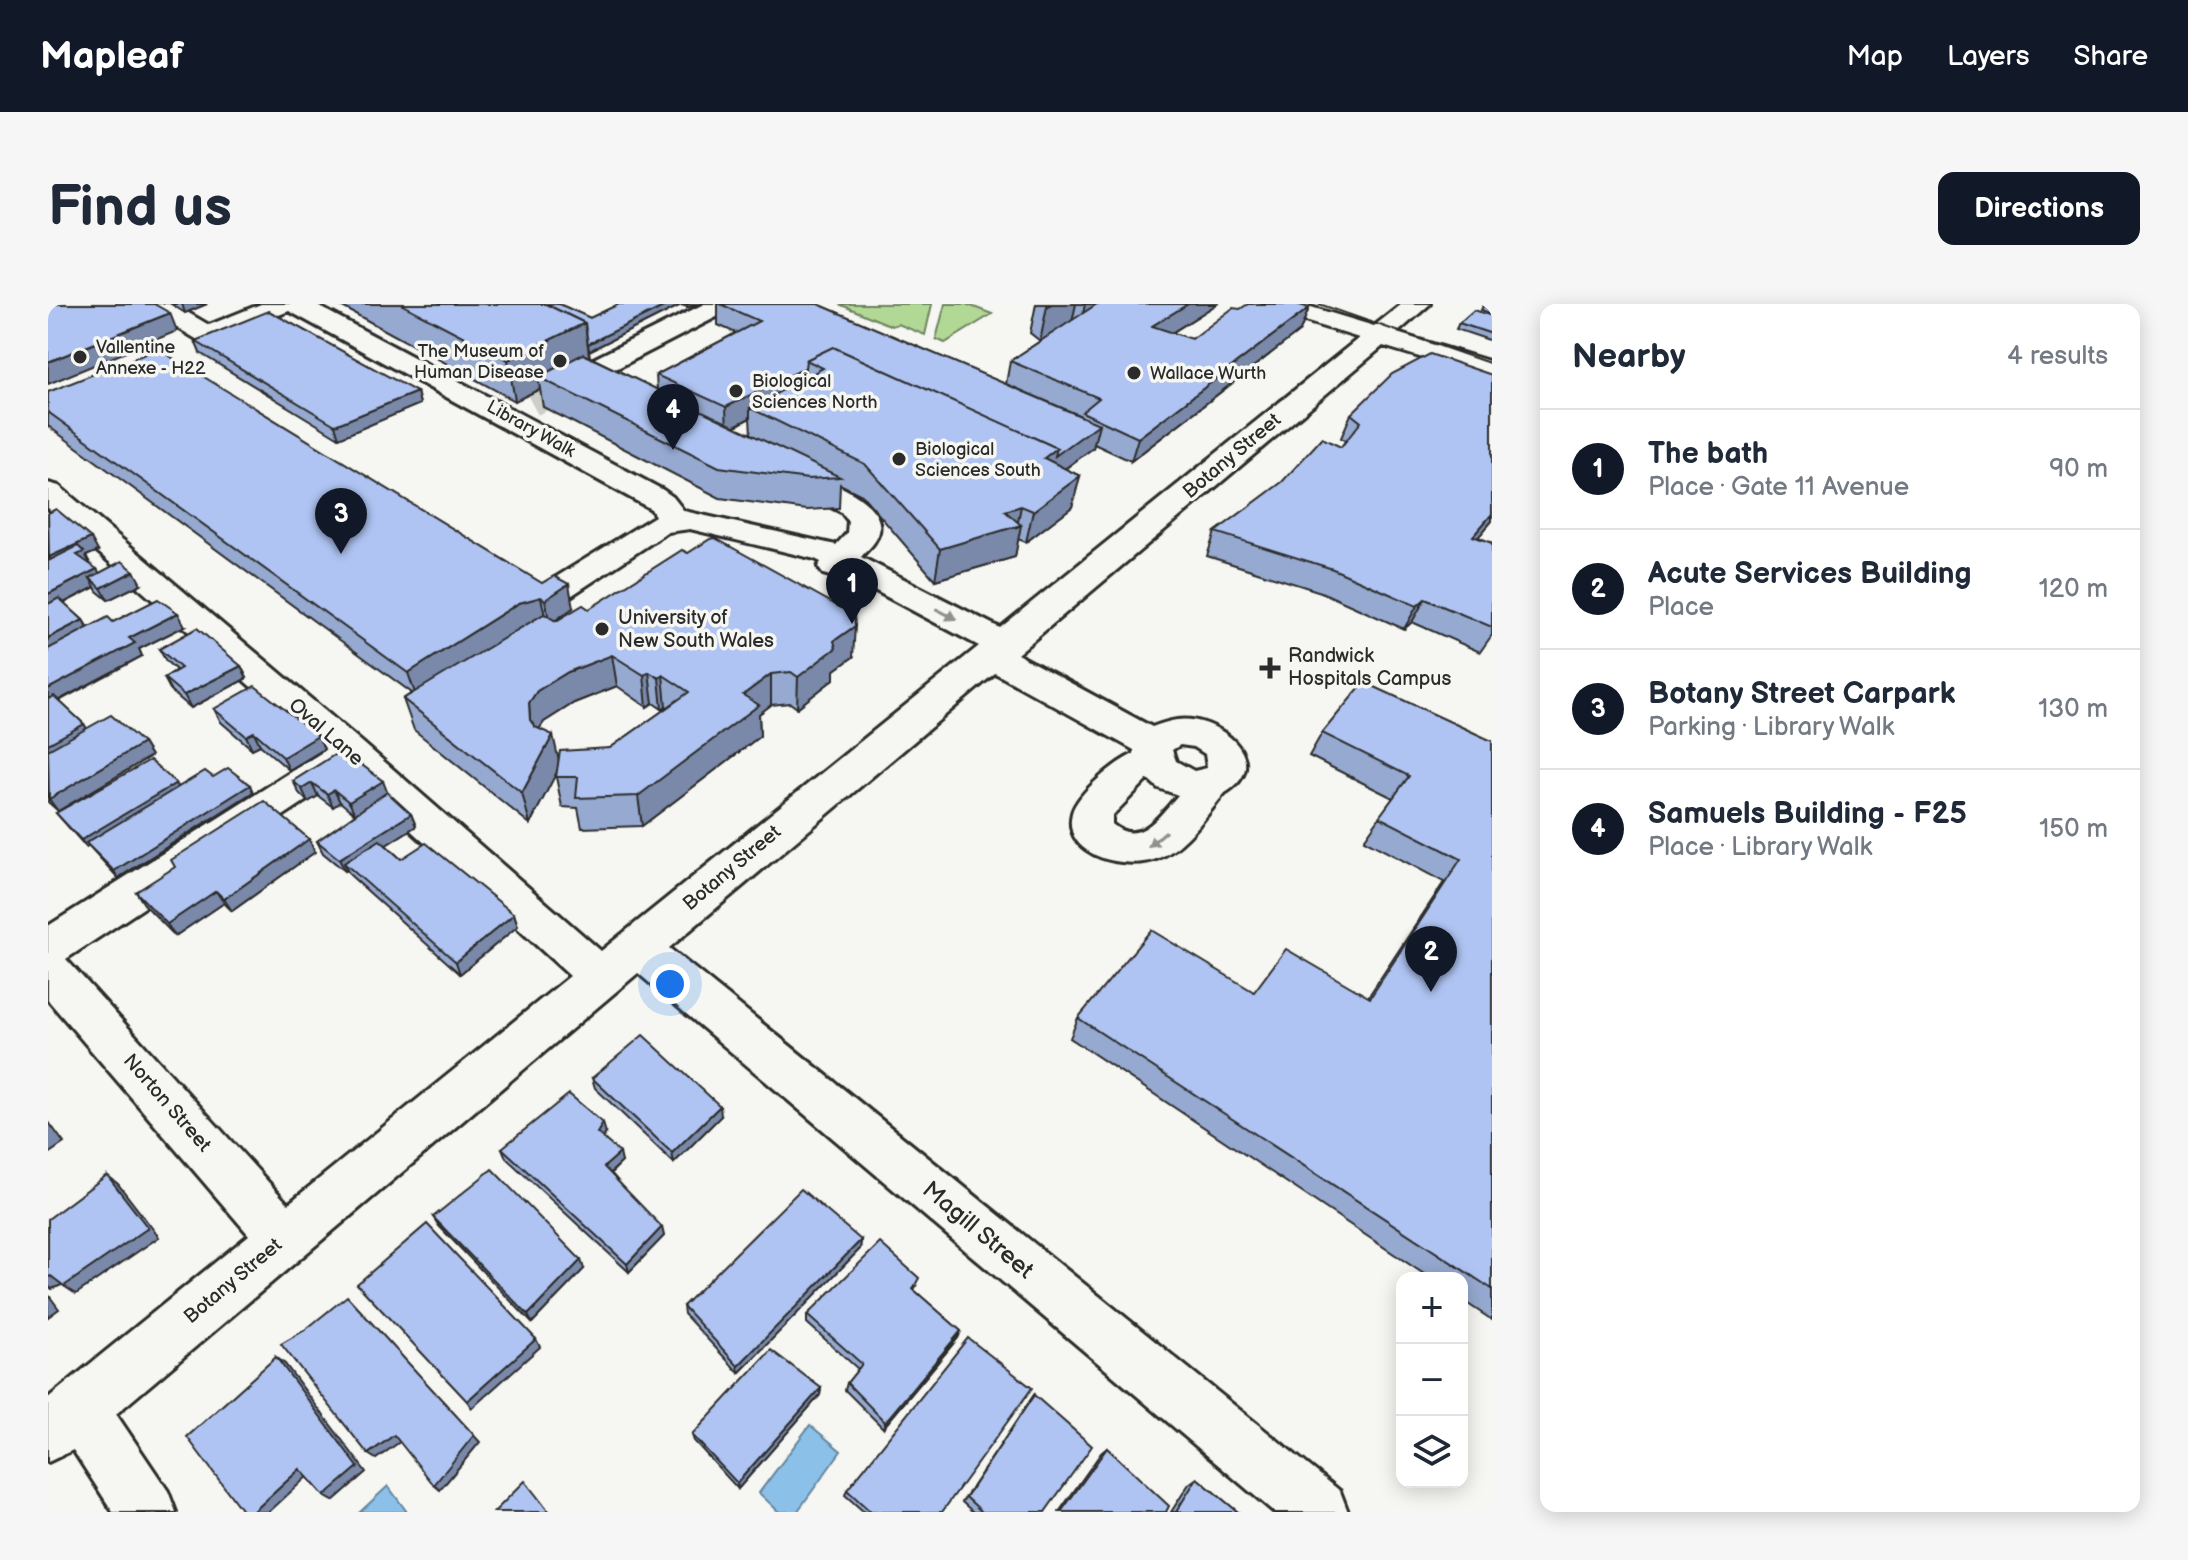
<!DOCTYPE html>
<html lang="en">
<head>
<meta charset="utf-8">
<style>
	body { margin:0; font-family:"Balsamiq Sans",sans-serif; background:#f6f6f7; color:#1f2937 }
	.controls { position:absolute; right:24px; bottom:24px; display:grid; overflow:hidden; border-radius:16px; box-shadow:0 4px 20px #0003 }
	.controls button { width:72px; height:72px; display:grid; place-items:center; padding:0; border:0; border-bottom:2px solid #e0e1e3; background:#fff; color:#1f2937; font:40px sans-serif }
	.you { position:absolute; left:622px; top:680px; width:28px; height:28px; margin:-20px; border:6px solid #fff; border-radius:50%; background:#1a73e8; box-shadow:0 0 0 12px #1a73e833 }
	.badge { display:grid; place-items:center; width:52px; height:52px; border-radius:50%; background:#111827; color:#fff; font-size:26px; font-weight:700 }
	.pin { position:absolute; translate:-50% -66px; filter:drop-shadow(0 2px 4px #0008) }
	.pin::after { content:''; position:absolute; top:42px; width:28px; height:24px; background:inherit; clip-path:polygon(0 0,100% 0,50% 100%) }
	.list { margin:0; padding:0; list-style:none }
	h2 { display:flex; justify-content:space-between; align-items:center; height:104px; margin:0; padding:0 32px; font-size:34px }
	h2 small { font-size:26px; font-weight:400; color:#747a83 }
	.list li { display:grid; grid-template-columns:52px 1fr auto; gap:24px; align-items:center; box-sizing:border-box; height:120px; padding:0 32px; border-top:2px solid #e0e1e3 }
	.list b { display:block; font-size:30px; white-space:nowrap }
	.list p { margin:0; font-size:26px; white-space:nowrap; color:#747a83 }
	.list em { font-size:26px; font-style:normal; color:#747a83 }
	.icon { flex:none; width:44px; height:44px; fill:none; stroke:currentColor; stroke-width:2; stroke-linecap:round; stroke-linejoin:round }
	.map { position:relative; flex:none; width:1444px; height:1208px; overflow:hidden; border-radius:16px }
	header { display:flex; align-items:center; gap:48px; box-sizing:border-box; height:112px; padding:0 40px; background:#111827; color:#fff }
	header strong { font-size:38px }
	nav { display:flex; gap:44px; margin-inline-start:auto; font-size:28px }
	.intro { display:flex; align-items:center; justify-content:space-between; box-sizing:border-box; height:192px; padding:0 48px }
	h1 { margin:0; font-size:56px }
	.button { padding:20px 36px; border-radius:16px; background:#111827; color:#fff; font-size:28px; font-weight:700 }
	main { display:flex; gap:48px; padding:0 48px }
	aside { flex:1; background:#fff; border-radius:16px; box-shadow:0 4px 20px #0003 }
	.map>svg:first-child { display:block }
</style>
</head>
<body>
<header>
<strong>Mapleaf</strong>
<nav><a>Map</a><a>Layers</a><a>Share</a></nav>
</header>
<div class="intro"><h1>Find us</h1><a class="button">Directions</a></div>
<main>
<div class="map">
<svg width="1444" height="1208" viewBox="0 0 1444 1208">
	<rect width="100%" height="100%" fill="#f6f6f2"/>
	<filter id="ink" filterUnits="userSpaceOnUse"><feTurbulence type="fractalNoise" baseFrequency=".0125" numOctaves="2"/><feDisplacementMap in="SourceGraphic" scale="16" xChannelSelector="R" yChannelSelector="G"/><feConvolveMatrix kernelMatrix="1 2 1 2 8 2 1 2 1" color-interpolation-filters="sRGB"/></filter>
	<g filter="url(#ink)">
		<g fill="#b1d894" stroke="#6e8260" stroke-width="2">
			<polygon points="791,0 884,0 877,31 850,20 844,22"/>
			<polygon points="897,0 918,0 944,10 897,39 888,35"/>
		</g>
		<g fill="#8bc1e9" stroke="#65859d" stroke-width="2">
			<polygon points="762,1121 793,1147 749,1208 731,1208 711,1189"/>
			<polygon points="340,1182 359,1208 312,1208"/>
		</g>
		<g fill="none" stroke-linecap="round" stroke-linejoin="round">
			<polyline stroke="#cdcdca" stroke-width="29" stroke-dasharray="29 14" stroke-linecap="butt" points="483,98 513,82"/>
			<defs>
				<g id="minor">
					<path d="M94 0H125L161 21 213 0H266L615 186 625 193 636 207 788 241 799 229 800 217 793 208 727 175 723 169 727 163 738 160 749 163C772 174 838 195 831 228 829 238 819 246 813 253L952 324 1311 34 1218 5 1214 0H1253L1326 22 1354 0H1382L1349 29 1444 58V75L1335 42 969 350 1104 423C1112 420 1121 417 1129 416 1169 410 1229 458 1177 489 1158 511 1139 542 1111 554 1082 567 1013 554 1024 509 1029 489 1069 457 1086 450V446L947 369 621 644 1292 1187 1300 1208H1226L590 669 68 1110 120 1187 128 1208H65L25 1146 0 1158V1094L201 931 0 696V622L276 447 0 204V179L11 182 315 439 553 647 931 342 796 270 786 273 775 270 770 263 773 258 767 255 642 225 620 228 503 305 491 309 479 305 474 298 479 291 607 212 603 205 241 7 159 39 150 36 98 5ZM1132 441 1146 443 1157 450 1159 464 1146 467 1128 457 1124 446ZM300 469 522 672 240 900 18 655ZM1100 475 1110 484 1130 491C1112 511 1091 544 1064 520V512Z"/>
					<polygon points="656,0 688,0 684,5 523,88 513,90 503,88 499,82 503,76"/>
				</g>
			</defs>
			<use href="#minor" stroke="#2b2b2b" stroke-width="6"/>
			<use href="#minor" fill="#f6f6f2" fill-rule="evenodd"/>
			<polyline stroke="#2b2b2b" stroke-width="2" points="1271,0 1444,60"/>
		</g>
		<g fill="#96a9d0" stroke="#2b2b2b" stroke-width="2" fill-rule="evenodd">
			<polygon points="123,0 159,0 137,9"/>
			<path d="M289 0H511L542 14 571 0H655L639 3 633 1 541 47 542 53 609 86 608 71 688 29 670 21V0H770L1033 112 958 80 962 57 992 37 982 29 988 0H1169L1124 29 1144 35 1192 5 1261 4 1252 27 1083 157 1046 140 1045 144 1017 165 1032 172 1024 203 978 238 970 235 967 253 887 276 814 191 792 180 791 204 759 206 672 194 495 103 492 85 467 97ZM702 114 703 130 687 123Z"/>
			<polygon points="1436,0 1444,0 1444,10 1433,6"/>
			<polygon points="1444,12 1444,37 1408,25 1411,19"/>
			<polygon points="147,37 369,88 372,100 291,134 152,49"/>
			<polygon points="1444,71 1444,217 1430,233 1444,239 1444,331 1432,348 1364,318 1356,325 1273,288 1159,252 1167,228 1293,143 1297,137 1293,134 1303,110"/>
			<path d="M0 88 525 304 507 316 508 317 541 305 805 353 786 367V375L749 404 742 399 723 401 711 410 712 432 594 522 534 524 530 504 514 503 508 473V468L482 520 366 426 355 395 364 389 0 122ZM569 382 599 403 605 399 614 405 618 402 620 403 562 444 510 456 491 425 496 418 526 399Z"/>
			<polygon points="0,209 50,247 38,252 43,261 51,269 93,280 60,296 49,287 47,283 16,299 35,316 40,324 65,318 137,322 91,345 94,352 11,397 36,420 39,425 95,439 103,452 10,507 0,498"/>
			<polygon points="111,345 193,362 199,374 143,404 123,387 116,374 128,366 118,357"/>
			<polygon points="166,405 270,432 276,445 241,466 212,441 204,445 173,418"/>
			<polygon points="1274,429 1444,437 1444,1016 1414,996 1414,974 1382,974 1022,734 1030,714 1206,688 1320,693 1396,578 1316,536 1345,494 1261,452"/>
			<polygon points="165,473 205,488 70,574 40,541 38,543 8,509 130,483"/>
			<polygon points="245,477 339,488 363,510 368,522 338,541 353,555 466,610 470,622 412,670 302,571 299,566 297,567 275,549 269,537 307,510 292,498 285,503 270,492 260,498 251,489"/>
			<polygon points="267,548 184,607 176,599 127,632 96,600 88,588"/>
			<polygon points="544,774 673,812 626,859 547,784"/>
			<polygon points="558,829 555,834 574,858 563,869 616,932 581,968 458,854 454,844"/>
			<polygon points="385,913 536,965 484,1019 391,922"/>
			<polygon points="813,936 812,945 691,1069 636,1010 635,1002"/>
			<polygon points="868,982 866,986 913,1027 910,1034 835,1124 797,1086 799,1079 810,1065 759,1019 759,1011"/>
			<polygon points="773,1084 772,1091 690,1185 646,1137 644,1131"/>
			<polygon points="986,1091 997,1208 925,1208 914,1198"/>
			<polygon points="1059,1144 1118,1208 1011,1208 1053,1149"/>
			<polygon points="1149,1174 1190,1208 1123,1208 1141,1180"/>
			<polygon points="799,1186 894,1208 816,1208 797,1191"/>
		</g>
		<g fill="#7a89a9" stroke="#2b2b2b" stroke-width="2">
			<polygon points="134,0 159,0 137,9"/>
			<polygon points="621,0 633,1 541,47 540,40"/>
			<polygon points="638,0 655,0 639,3"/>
			<polygon points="1004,0 1028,0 1022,27 992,38 999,2"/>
			<polygon points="1037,0 1076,0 1031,30"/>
			<polygon points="1140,0 1169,0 1098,45 1104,22"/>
			<polygon points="1261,4 1252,27 1083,157 1090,134"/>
			<polygon points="122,9 129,27 0,80 0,58"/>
			<polygon points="537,19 542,59 490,73 492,85 467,97 460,56"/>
			<polygon points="757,64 757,86 702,104 702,114 679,126 678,103"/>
			<polygon points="369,88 372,100 291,134 287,121"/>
			<polygon points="1051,120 1045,144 989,185 996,154 1009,144"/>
			<polygon points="1032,172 1024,203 978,238 985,207"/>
			<polygon points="973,202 969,223 973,221 967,253 887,276 892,245 957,207"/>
			<polygon points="1444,210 1444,217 1412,255 1425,232"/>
			<polygon points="43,234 50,247 38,252 43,261 8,266 1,253"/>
			<polygon points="49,265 57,278 42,274 47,283 0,307 0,290"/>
			<polygon points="86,267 93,280 60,296 53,284"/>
			<polygon points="521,280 525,304 502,320 497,296"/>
			<polygon points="493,293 498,317 368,392 360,369 471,299"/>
			<polygon points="1377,295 1364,318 1356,325 1369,302"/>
			<polygon points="130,309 137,322 91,345 94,352 0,402 0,385 81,334"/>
			<polygon points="35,316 43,329 0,351 0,334"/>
			<polygon points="807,322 805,353 786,367 786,375 749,404 750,373 786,337"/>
			<polygon points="564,351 569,382 526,399 496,418 488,430 482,416 481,399 489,387 520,368"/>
			<polygon points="193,362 199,374 143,404 136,391"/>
			<polygon points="601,368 605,399 599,403 596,371"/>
			<polygon points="723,370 723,401 711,410 712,432 594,522 590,492 695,391"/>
			<polygon points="615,371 618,402 614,405 611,374"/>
			<polygon points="36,420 44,433 0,455 0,440"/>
			<polygon points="206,428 212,441 204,445 198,432"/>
			<polygon points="505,431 512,462 482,520 474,489"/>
			<polygon points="270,432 276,445 241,466 235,453"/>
			<polygon points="95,439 103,452 10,507 1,495"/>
			<polygon points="335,477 340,490 307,510 301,498"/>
			<polygon points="128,479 132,486 38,543 33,536"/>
			<polygon points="264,479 270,492 260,498 254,485"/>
			<polygon points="202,481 205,488 70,574 66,567"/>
			<polygon points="286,486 292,498 285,503 279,490"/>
			<polygon points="363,510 368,522 302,564 296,559 299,566 297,567 291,555"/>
			<polygon points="261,535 267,548 184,607 176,595"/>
			<polygon points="168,587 176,599 127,632 119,620"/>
			<polygon points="466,610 470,622 412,670 408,658"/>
			<polygon points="672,802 673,812 626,859 624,849"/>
			<polygon points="0,817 16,839 0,850"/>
			<polygon points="555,819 558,829 552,839 549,829"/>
			<polygon points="572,849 574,858 559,872 556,863"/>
			<polygon points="59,871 70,880 111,933 28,990 16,982"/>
			<polygon points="614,923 616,932 581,968 579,960"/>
			<polygon points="813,936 812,945 691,1069 690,1062"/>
			<polygon points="533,956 536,965 484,1019 480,1011"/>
			<polygon points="3,972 16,980 4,985 0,982 0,973"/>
			<polygon points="0,990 11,1005 0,1013"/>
			<polygon points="306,1000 432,1138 392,1186 386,1181"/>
			<polygon points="913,1027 910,1034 835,1124 837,1118"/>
			<polygon points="488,1035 492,1043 424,1104 419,1097"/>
			<polygon points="228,1053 237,1060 318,1168 285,1197 276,1192"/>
			<polygon points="773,1084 772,1091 690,1185 689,1179"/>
			<polygon points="346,1131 353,1137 328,1155 320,1150"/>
			<polygon points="252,1165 261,1171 221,1208 205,1208"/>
		</g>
		<g fill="#afc4f2" stroke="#2b2b2b" stroke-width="2">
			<polygon points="0,0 106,0 122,9 0,58"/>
			<polygon points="353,0 498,0 537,19 460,56"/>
			<polygon points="498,0 511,0 542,14 571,0 621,0 540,40 537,19"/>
			<polygon points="672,0 770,0 1051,120 1007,152 1009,144 785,43 758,56 757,64 678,103 608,71 711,17"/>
			<polygon points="1049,0 1140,0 1104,22 1144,35 1185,4 1192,5 1200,0 1249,0 1261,4 1090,134 1034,108 1051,94 962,57"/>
			<polygon points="1426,6 1444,12 1444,30 1411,19"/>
			<polygon points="221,7 369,88 287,121 147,37"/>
			<polygon points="785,43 1009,144 996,154 1032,172 985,207 973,202 957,207 973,221 892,245 817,160 702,104 775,64 758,56"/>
			<polygon points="110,45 494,279 506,272 521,280 497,296 493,293 471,299 360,369 0,108 0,88"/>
			<polygon points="535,50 792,173 760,175 671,163 490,73"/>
			<polygon points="1382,50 1444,71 1444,210 1425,232 1444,239 1444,323 1377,295 1369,302 1285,265 1167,228 1234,178 1274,134 1293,143 1313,118 1303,110 1344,70"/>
			<polygon points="8,205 43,234 1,253 0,209"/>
			<polygon points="667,234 806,311 807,322 786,337 788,344 750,373 743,368 723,370 695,391 711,401 590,492 528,494 530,473 508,473 512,447 562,444 641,388 615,371 611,374 601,368 596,371 564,351 520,368 489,387 481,399 482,416 487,423 505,431 474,489 355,395 496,310 508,317 535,301 541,305 634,246 640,249 662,235"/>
			<polygon points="30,242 36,248 29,251 49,265 0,290 0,257"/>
			<polygon points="74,257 86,267 53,284 42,274"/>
			<polygon points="11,294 35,316 0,334 0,300"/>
			<polygon points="110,295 130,309 81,334 87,339 0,385 0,345 60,313 65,318"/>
			<polygon points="149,324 193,362 136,391 116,374 133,364 111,345"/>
			<polygon points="1316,378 1444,437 1444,985 1030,714 1103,626 1206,688 1238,645 1322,694 1413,555 1331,513 1361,472 1274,429"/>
			<polygon points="207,382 270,432 235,453 206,428 198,432 166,405"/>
			<polygon points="6,392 36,420 0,440 0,395"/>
			<polygon points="63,411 95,439 1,495 0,446"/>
			<polygon points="294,446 335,477 301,498 286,486 279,490 264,479 254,485 245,477"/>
			<polygon points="102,456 128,479 33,536 8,509"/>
			<polygon points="180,464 202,481 66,567 38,539 157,467 165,473"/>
			<polygon points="339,488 363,510 291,555 269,537"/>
			<polygon points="216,497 261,535 176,595 168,587 119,620 88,588 127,563 123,556"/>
			<polygon points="332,536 353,555 378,539 466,610 408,658 296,559"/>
			<polygon points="595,731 672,802 624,849 544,774"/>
			<polygon points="521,790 555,819 549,829 572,849 556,863 614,923 579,960 454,844"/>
			<polygon points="444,865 533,956 480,1011 385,913"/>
			<polygon points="59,871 100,924 16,982 3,972 0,973 0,915"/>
			<polygon points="753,885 813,936 690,1062 635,1002"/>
			<polygon points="379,920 488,1035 419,1097 309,980"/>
			<polygon points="832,939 871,974 865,985 913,1027 837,1118 799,1079 814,1060 759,1011"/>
			<polygon points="299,992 426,1131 386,1181 346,1131 320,1150 233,1040 257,1026"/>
			<polygon points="920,1034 984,1084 894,1208 823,1208 799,1186"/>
			<polygon points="723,1046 773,1084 689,1179 644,1131"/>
			<polygon points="228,1053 310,1163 276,1192 252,1165 205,1208 195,1208 139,1133"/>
			<polygon points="986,1091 1044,1142 997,1208 934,1208 918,1193"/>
			<polygon points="1059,1144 1121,1202 1118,1208 1013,1208"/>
			<polygon points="1149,1174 1190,1208 1128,1208"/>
			<polygon points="477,1177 501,1208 446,1208"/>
		</g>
		<defs><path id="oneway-solid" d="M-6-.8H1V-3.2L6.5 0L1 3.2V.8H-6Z" transform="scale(2)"/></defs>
		<g fill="#90908e">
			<use href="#oneway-solid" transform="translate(898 310) rotate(27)"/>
			<use href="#oneway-solid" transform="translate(1109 535) rotate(140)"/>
		</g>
	</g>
	<g fill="#2b2b2b" stroke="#f6f6f2" stroke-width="3">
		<circle cx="32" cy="53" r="8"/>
		<circle cx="512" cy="57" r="8"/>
		<circle cx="1086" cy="69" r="8"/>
		<circle cx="688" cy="87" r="8"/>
		<circle cx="851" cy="155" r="8"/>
		<circle cx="554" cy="325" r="8"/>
		<path d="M1218 352h8v8h8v8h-8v8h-8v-8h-8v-8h8z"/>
	</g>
	<g text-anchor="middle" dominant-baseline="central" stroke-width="7" stroke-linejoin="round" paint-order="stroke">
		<g font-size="18" fill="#2b2b2b" stroke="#f6f6f2" text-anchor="start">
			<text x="48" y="43">Vallentine<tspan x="48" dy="21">Annexe - H22</tspan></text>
			<text x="496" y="47" text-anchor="end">The Museum of<tspan x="496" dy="21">Human Disease</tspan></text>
			<text x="1102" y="69">Wallace Wurth</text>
			<text x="704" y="77">Biological<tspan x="704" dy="21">Sciences North</tspan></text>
			<text x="867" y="145">Biological<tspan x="867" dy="21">Sciences South</tspan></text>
		</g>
		<g font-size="18" fill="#2b2b2b" stroke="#f6f6f2">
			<text transform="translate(483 125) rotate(29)">Library Walk</text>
		</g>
		<g font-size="20" fill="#2b2b2b" stroke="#f6f6f2">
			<text transform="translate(1184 152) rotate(-40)">Botany Street</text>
			<text transform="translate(278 428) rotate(41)">Oval Lane</text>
			<text transform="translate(684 564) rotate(-40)">Botany Street</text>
			<text transform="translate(119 799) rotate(49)">Norton Street</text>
			<text transform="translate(185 977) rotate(-40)">Botany Street</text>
		</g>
		<g font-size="20" fill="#2b2b2b" stroke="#f6f6f2" text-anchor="start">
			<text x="570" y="314">University of<tspan x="570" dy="23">New South Wales</tspan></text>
			<text x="1240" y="352">Randwick<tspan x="1240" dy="23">Hospitals Campus</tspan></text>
		</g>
		<g font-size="24" fill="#2b2b2b" stroke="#f6f6f2">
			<text transform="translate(930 926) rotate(40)">Magill Street</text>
		</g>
	</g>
</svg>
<div class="controls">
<button>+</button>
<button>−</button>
<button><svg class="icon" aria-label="layers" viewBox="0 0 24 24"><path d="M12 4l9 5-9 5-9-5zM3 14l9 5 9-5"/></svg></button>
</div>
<div class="you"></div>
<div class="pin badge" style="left:804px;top:320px">1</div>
<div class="pin badge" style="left:1383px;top:688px">2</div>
<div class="pin badge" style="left:293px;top:250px">3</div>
<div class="pin badge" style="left:625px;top:146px">4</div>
</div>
<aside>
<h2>Nearby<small>4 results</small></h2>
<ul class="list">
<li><span class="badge">1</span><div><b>The bath</b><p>Place · Gate 11 Avenue</p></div><em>90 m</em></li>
<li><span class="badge">2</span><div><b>Acute Services Building</b><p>Place</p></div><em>120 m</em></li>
<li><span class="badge">3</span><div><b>Botany Street Carpark</b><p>Parking · Library Walk</p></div><em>130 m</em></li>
<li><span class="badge">4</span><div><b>Samuels Building - F25</b><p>Place · Library Walk</p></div><em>150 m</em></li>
</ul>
</aside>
</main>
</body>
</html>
